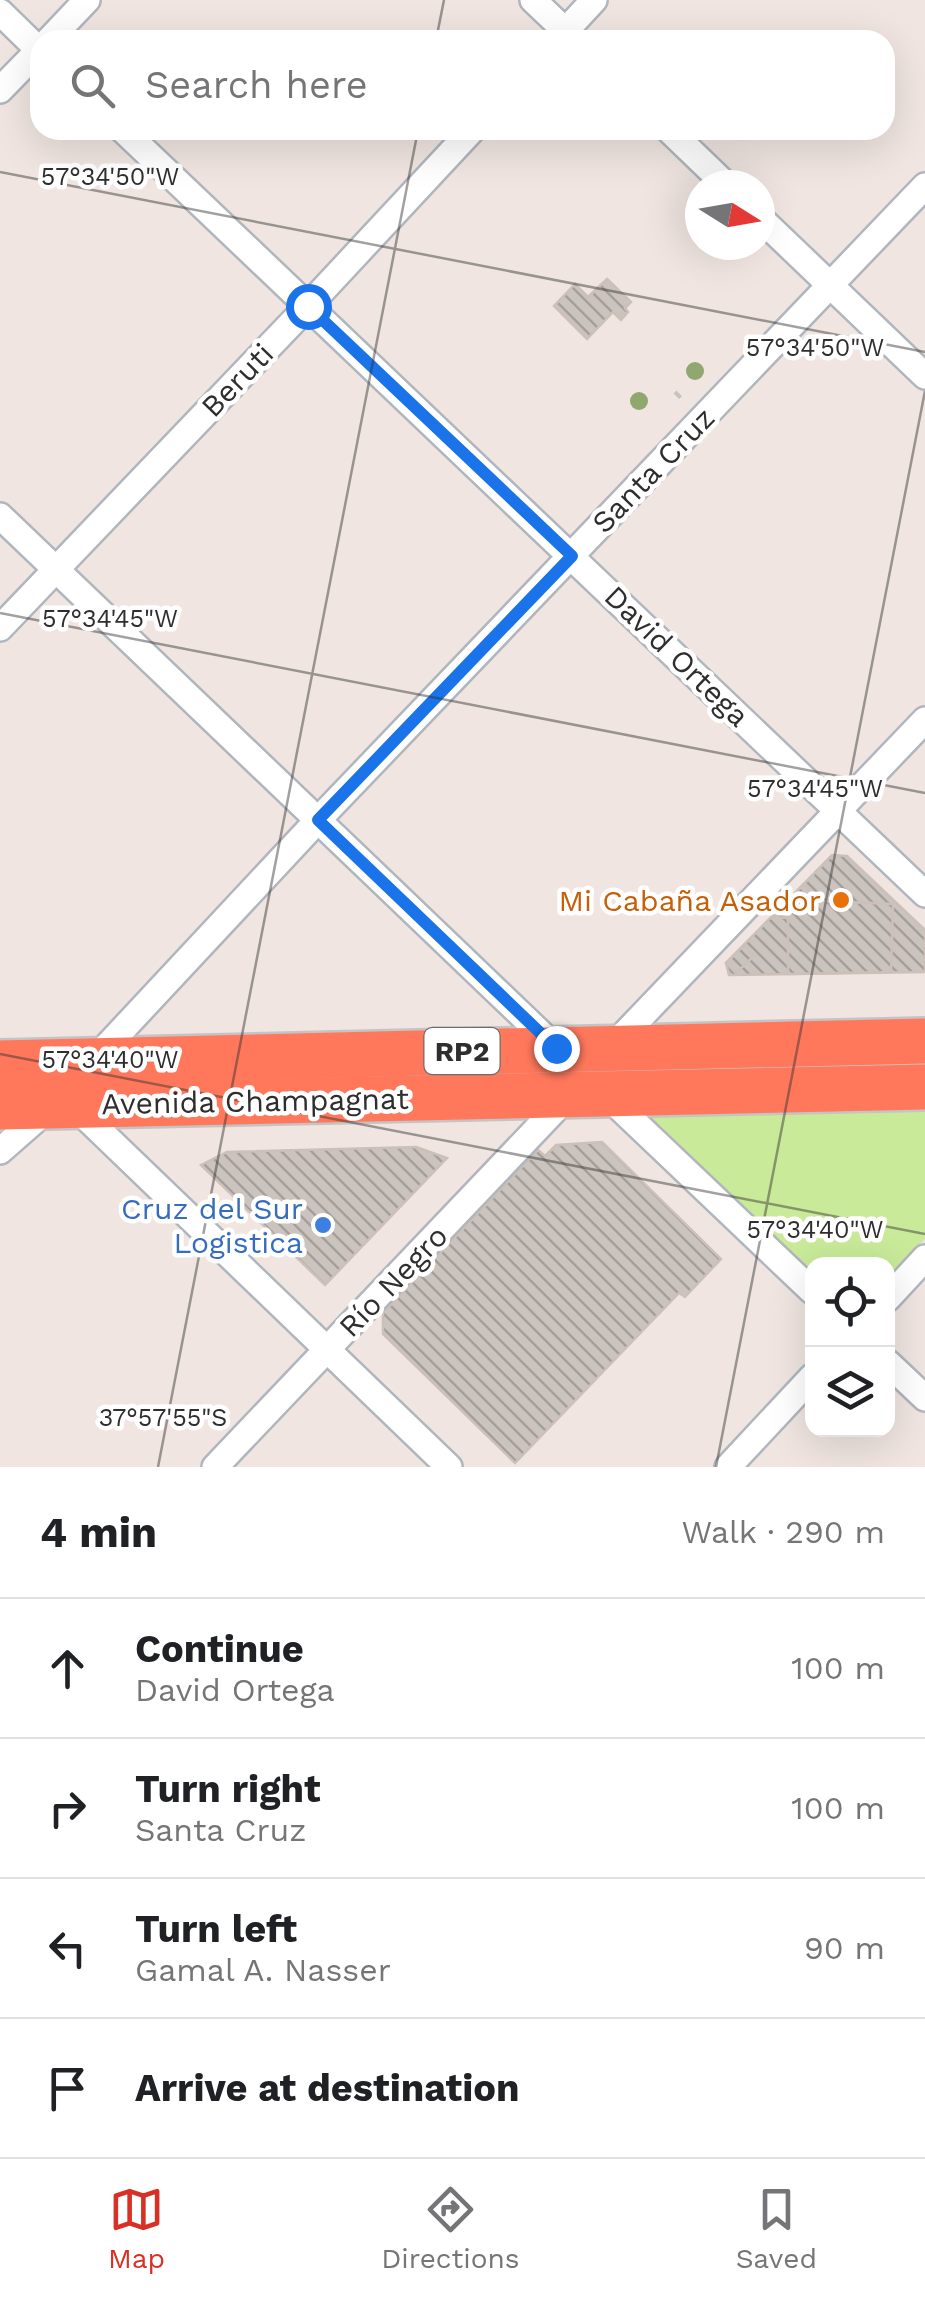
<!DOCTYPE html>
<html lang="en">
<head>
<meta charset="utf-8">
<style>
	body { margin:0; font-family:"Work Sans",sans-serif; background:#f6f6f6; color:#202124 }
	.controls { position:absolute; right:30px; bottom:30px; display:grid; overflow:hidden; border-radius:20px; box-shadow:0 10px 40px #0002 }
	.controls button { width:90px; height:90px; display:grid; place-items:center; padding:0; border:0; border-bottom:2px solid #e0e0e0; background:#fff; color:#202124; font:50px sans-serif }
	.compass { position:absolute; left:685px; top:170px; width:90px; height:90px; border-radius:50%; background:#fff; box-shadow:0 10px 40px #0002; rotate:101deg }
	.stop { position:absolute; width:30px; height:30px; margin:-22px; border:8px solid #1a73e8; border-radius:50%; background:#fff }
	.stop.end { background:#1a73e8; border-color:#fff; box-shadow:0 2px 10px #0008 }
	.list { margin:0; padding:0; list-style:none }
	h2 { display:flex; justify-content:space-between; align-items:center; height:130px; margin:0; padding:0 40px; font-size:42px }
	h2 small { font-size:32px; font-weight:400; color:#757577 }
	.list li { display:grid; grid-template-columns:65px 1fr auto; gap:30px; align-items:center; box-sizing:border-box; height:140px; padding:0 40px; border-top:2px solid #e0e0e0 }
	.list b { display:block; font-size:38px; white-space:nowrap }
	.list p { margin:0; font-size:32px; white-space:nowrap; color:#757577 }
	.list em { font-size:32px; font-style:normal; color:#757577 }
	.icon { flex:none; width:55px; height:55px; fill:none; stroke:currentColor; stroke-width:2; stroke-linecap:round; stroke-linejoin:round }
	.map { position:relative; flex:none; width:925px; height:1467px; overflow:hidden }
	.search { position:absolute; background:#fff; box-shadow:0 10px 40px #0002; left:30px; right:30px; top:30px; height:110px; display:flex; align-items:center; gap:25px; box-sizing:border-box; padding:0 35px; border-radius:30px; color:#757577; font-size:38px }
	.sheet { height:690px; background:#fff }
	nav { display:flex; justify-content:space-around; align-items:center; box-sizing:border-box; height:140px; border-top:2px solid #e0e0e0; background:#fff; font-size:28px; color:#757577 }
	nav a { display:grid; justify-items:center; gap:5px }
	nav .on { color:#d93025 }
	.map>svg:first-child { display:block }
</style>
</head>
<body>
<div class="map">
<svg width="925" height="1467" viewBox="0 0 925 1467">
	<defs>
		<pattern id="building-back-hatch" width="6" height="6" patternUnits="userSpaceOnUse" patternTransform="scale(2.5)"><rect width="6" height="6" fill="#cbc3be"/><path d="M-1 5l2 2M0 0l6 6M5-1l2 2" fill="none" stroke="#a59f9b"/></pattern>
	</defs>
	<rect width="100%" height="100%" fill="#f0e5e0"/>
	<polygon fill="#c9ea99" points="925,1109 925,1239 888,1278 888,1264 812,1264 812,1274 640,1111"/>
	<g fill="url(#building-back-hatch)" stroke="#ccc0b9" stroke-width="2.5">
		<polygon points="607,279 631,302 625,308 628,312 621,320 613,312 587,339 554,306 575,284 588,297"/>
		<polygon points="832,855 847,856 925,930 925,972 729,975 726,963"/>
		<polygon points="804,884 820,901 893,904 891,972 788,974 788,918 772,917"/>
		<polygon points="744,945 754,956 736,973 726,963"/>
		<polygon points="602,1142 721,1259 685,1297 679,1293 515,1463 383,1334 383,1313 538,1150 545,1156 556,1145"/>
		<polygon points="416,1147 447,1158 325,1285 201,1165 227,1152"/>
	</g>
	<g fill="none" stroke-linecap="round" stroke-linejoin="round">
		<defs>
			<g id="street">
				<polyline points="533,0 575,40"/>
				<polyline points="0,12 40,51"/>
				<polyline points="49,40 87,0"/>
				<polyline points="557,40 594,0"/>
				<polyline points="0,90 40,49"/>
				<polyline points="123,130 925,894"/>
				<polyline points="669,130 726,185"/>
				<polyline points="760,218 925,376"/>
				<polyline points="0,516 556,1048"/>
				<polyline points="0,628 308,306 472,130"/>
				<polyline points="612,1047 925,720"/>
				<polyline points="94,1060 318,820 925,186"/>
				<polyline points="604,1093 812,1291"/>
				<polyline points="73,1105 449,1467"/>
				<polyline points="0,1151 49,1108"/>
				<polyline points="888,1298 925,1258"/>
				<polyline points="888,1363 925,1398"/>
				<polyline points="215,1467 570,1094"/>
				<polyline points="728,1467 812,1377"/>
			</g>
			<g id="highway">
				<polyline points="0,1063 925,1041"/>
				<polyline points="0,1107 925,1087"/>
			</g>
		</defs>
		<use href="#street" stroke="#b0b6be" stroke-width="30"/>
		<use href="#highway" stroke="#c4c4c4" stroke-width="50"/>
		<polyline stroke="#c4c4c4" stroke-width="4" stroke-dasharray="8 5" stroke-linecap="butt" points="675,392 684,401"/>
		<use href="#street" stroke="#fff" stroke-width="25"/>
		<use href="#highway" stroke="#ff785c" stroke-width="45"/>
	</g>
	<g fill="#90a770">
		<circle cx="695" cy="371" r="9"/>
		<circle cx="639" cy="401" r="9"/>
	</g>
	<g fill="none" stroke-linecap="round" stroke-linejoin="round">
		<polyline stroke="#1a73e8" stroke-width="12" points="308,306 572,556 318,820 556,1048"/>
	</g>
	<path fill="none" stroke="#2e2e2e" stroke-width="2.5" stroke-opacity="0.45" d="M436 40 444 0M0 172 925 352M0 613 925 793M0 1054 925 1234M158 1467 418 130M716 1467 925 391"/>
	<circle fill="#e8710a" stroke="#fff" stroke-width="4" cx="841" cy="900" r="10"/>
	<circle fill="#3f7fe0" stroke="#fff" stroke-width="4" cx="323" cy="1225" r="10"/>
	<g text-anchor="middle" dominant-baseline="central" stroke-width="9" stroke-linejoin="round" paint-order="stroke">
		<rect fill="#fff" stroke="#6d6d6d" stroke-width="2.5" x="424.5" y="1028" width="75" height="46" rx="8"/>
		<g font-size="28" font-weight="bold" fill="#2e2e2e">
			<text x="462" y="1051">RP2</text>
		</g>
		<g font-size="30" fill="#2e2e2e" stroke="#fff">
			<text transform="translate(237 380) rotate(-46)">Beruti</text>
			<text transform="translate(653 470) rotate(-46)">Santa Cruz</text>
			<text transform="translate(677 656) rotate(44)">David Ortega</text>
			<text transform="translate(255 1101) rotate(-1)">Avenida Champagnat</text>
			<text transform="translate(393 1281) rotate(-46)">Río Negro</text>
		</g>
		<g font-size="30" fill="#c56008" stroke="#fff" text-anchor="end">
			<text x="821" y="900">Mi Cabaña Asador</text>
		</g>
		<g font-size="30" fill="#366cbe" stroke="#fff" text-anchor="end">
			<text x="303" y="1208">Cruz del Sur<tspan x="303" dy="34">Logistica</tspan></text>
		</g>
	</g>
	<g font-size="25" text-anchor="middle" fill="#2e2e2e" stroke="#fff" stroke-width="9" stroke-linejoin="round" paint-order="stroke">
		<text x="110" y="185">57°34'50"W</text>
		<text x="815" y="356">57°34'50"W</text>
		<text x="110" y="627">57°34'45"W</text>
		<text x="815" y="797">57°34'45"W</text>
		<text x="110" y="1068">57°34'40"W</text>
		<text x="815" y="1238">57°34'40"W</text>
		<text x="163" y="1426">37°57'55"S</text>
	</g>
</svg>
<div class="controls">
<button><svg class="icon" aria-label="locate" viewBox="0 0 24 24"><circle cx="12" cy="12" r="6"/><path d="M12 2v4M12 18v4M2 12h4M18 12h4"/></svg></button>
<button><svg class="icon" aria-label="layers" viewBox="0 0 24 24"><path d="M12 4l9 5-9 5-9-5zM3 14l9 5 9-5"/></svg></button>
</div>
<svg class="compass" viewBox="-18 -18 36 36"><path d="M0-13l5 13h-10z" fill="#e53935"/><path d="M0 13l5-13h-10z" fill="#757577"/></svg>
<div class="stop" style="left:308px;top:306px"></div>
<div class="stop end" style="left:556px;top:1048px"></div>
<div class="search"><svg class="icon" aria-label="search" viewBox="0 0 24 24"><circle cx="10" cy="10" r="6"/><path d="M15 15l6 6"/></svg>Search here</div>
</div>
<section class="sheet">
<h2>4 min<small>Walk · 290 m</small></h2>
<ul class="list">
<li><svg class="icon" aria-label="ahead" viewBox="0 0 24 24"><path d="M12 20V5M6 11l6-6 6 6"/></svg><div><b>Continue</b><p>David Ortega</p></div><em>100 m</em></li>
<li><svg class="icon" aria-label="right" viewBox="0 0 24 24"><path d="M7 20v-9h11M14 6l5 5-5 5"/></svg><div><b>Turn right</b><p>Santa Cruz</p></div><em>100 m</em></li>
<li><svg class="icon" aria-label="left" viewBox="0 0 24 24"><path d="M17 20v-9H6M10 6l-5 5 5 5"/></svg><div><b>Turn left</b><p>Gamal A. Nasser</p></div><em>90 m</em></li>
<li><svg class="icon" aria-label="arrive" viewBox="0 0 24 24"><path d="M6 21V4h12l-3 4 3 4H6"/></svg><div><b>Arrive at destination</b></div></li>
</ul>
</section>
<nav>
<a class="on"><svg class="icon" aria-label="map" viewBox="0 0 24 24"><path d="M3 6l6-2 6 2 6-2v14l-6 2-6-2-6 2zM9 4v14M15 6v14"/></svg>Map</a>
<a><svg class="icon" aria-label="directions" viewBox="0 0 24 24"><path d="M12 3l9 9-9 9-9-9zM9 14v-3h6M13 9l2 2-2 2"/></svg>Directions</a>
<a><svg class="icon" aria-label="saved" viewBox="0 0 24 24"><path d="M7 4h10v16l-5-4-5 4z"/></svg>Saved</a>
</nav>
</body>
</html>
